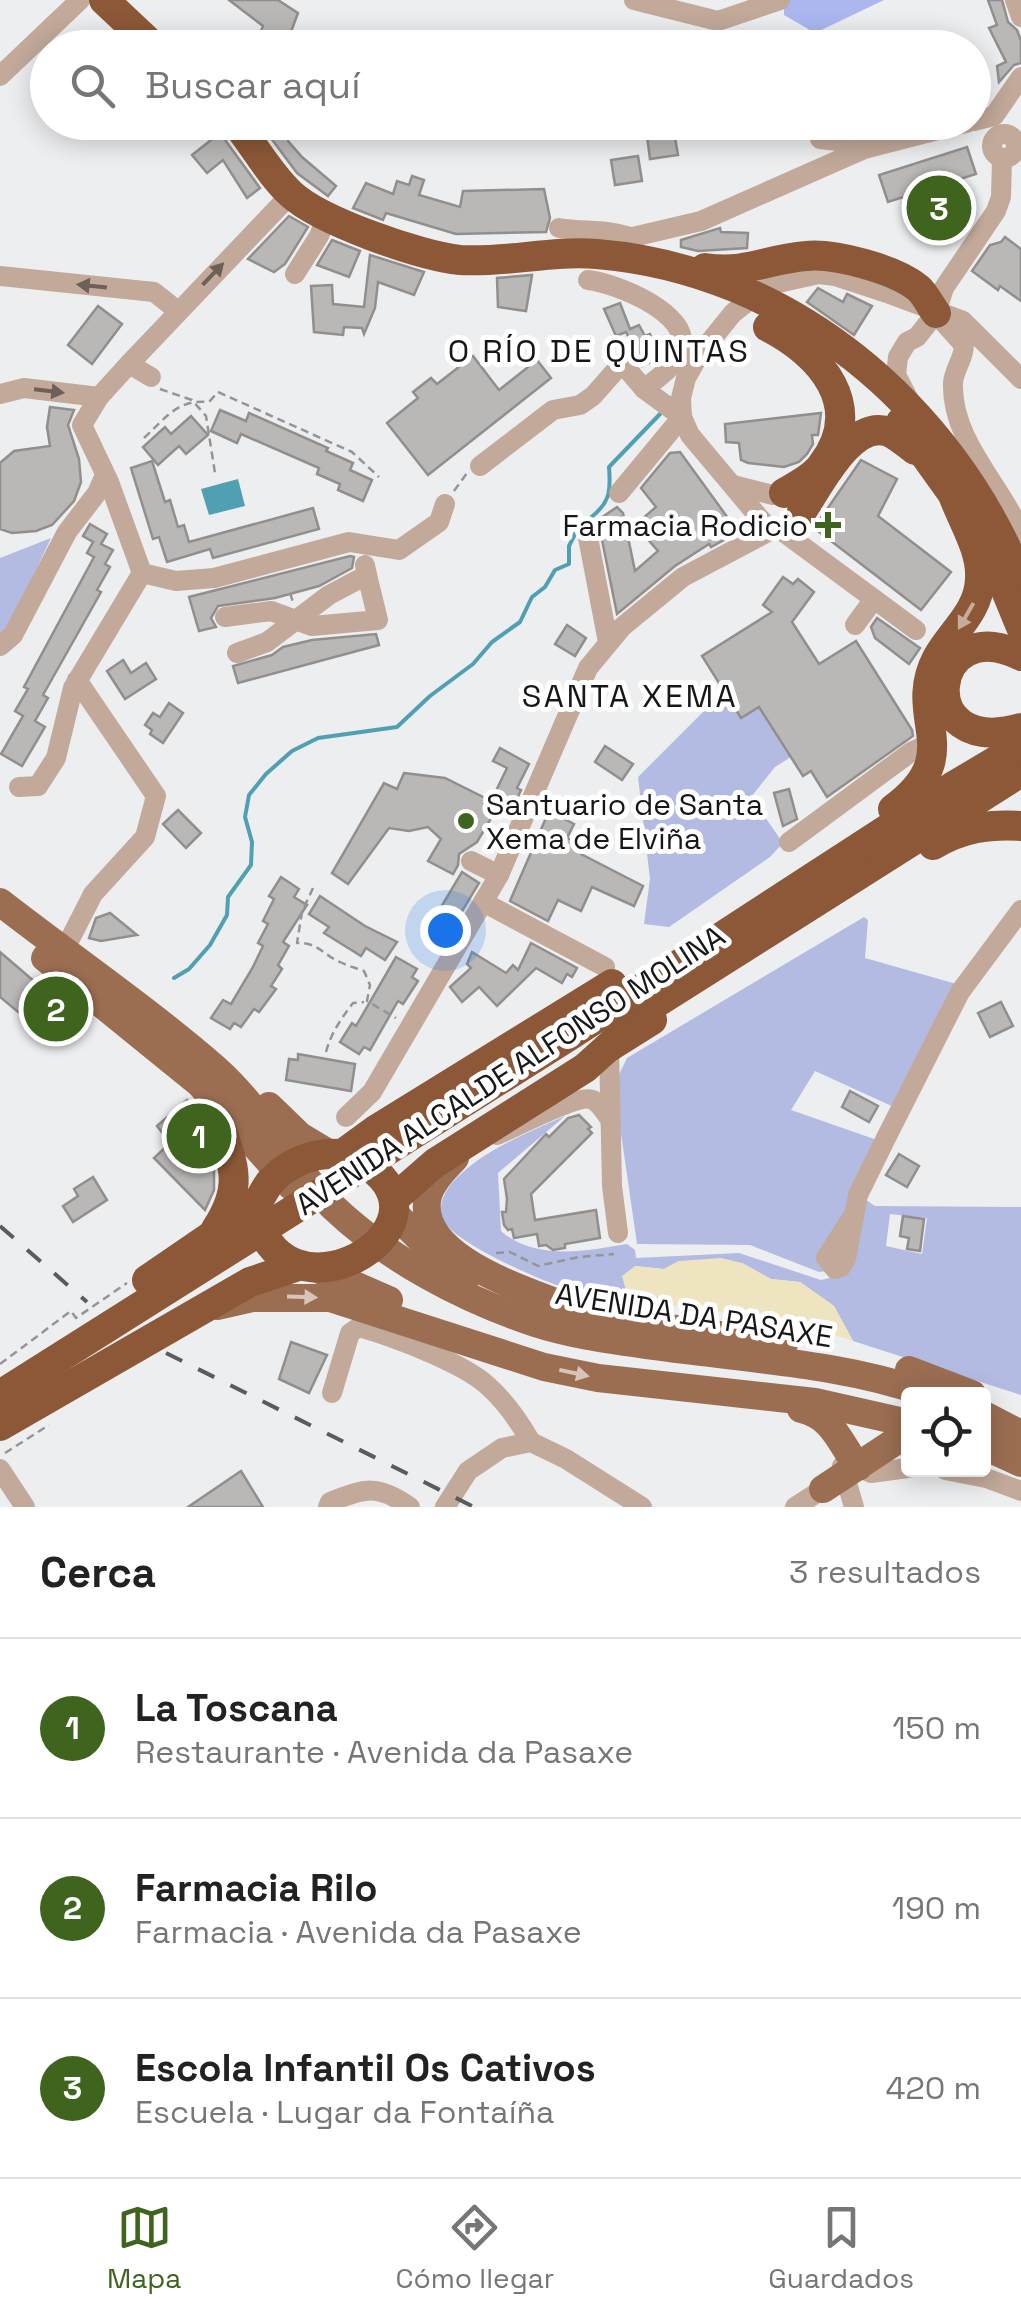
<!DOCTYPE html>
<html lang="es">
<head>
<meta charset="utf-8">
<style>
	body { margin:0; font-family:"Space Grotesk",sans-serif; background:#f6f6f6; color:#222 }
	.controls { position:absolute; right:30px; bottom:30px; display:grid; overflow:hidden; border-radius:10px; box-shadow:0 5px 25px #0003 }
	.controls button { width:90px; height:90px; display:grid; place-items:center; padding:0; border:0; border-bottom:2px solid #e0e0e0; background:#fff; color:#222; font:50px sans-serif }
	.you { position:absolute; left:445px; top:930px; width:35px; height:35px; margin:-25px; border:8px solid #fff; border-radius:50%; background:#1a73e8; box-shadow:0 0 0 15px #1a73e833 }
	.badge { display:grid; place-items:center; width:65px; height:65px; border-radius:50%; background:#3e641d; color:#fff; font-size:32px; font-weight:700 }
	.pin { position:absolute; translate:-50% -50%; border:5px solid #fff; box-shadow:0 2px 10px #0006 }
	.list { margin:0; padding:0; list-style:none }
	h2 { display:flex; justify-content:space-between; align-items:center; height:130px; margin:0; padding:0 40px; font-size:42px }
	h2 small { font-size:32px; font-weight:400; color:#767676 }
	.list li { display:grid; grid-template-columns:65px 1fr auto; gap:30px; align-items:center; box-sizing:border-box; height:180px; padding:0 40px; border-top:2px solid #e0e0e0 }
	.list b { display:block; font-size:38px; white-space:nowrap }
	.list p { margin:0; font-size:32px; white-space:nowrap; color:#767676 }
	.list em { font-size:32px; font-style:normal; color:#767676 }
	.icon { flex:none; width:55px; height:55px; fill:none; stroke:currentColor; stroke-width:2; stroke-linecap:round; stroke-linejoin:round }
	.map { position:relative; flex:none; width:1021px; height:1507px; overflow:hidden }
	.search { position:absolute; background:#fff; box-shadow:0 5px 25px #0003; left:30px; right:30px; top:30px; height:110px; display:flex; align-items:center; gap:25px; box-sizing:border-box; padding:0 35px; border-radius:55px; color:#767676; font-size:38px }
	.sheet { height:670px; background:#fff }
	nav { display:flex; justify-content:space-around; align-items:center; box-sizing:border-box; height:140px; border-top:2px solid #e0e0e0; background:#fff; font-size:28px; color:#767676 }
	nav a { display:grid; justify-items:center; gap:5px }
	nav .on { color:#3e641d }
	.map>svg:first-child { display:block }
</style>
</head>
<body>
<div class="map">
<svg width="1021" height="1507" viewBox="0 0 1021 1507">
	<rect width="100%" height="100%" fill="#edeef0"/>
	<g fill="#b3bbe2" fill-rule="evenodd">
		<polygon points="51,538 9,627 0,635 0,558"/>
		<polygon points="724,691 759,707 791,757 775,767 751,797 783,843 770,857 669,927 644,924 650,879 638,777"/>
		<polygon points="864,917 868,920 865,958 960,985 896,1108 815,1071 791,1110 877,1140 828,1271 819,1272 750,1245 637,1244 614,1085 627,1058"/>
		<path d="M565 1116 498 1173 501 1231C534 1261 586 1251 627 1244L635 1250 636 1258 739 1253 821 1280 838 1276 863 1198 875 1206 1021 1207V1395L853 1341 834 1306 800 1282 771 1279 742 1263 679 1261 664 1269 635 1266 625 1287 637 1302C615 1298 591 1295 569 1289 543 1282 451 1242 442 1218 438 1207 444 1192 452 1183 480 1151 527 1133 565 1116ZM890 1214 927 1218 922 1254 886 1246Z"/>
	</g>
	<polygon fill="#acb7f0" points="784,0 884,0 815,33 784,15"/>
	<path fill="#eee4bf" d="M721 1258 742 1263 771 1279 800 1282 834 1306 853 1341C783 1317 711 1310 637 1302L625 1287 622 1276 635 1266 664 1269 679 1261Z"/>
	<polygon fill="#50a0b3" points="238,479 245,506 209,515 201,489"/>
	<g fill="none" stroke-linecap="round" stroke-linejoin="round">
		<g stroke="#50a0b3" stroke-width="4">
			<path d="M589 519C610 503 611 492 609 467L660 414"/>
			<polyline points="174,978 189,969 210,945 227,915 228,897 251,865 252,842 245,817 249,795 266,774 292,751 318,738 397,727 430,696 473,664 492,642 520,622 532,597 545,587 555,570 569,564 569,546 578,528"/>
		</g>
	</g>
	<g fill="#b9b8b6" stroke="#918f8e" stroke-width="2.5">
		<polygon points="229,0 278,0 298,13 285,48 254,48 263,26"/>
		<polygon points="988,0 1002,0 1008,22 1017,30 1021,41 1021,63 1014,65 999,82 997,66 1006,62 989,28 997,25"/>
		<polygon points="259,122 268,122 288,134 288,141 302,157 336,186 328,196 297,173"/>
		<polygon points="673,126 678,155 650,159 647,136 660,134 660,128"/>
		<polygon points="220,133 260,188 247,198 223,160 207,173 192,155"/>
		<polygon points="967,147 976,174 888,202 879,175"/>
		<polygon points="638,156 642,181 615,185 611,160"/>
		<polygon points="412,176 424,180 419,195 460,207 463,191 544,189 550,218 546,232 456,234 386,213 383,220 353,208 366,183 393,194 397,181 409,185"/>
		<polygon points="289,216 308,227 285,264 274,272 248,259"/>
		<polygon points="720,228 721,232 748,233 747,248 698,251 681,247 681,240"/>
		<polygon points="1005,237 1021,249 1021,301 1000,286 998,290 972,271 990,245 1001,242"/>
		<polygon points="332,240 360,251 349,277 317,265"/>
		<polygon points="370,255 424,272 414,295 378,282 375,308 364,334 362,328 344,327 343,335 314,332 311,286 332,285 333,304 364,307"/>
		<polygon points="532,275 526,311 498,307 497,278"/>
		<polygon points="818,288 843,302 847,294 872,306 854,335 807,302"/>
		<polygon points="620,303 630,329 639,325 645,336 650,334 654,344 667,338 667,346 660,358 642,366 632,354 636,352 626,332 616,336 604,309"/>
		<polygon points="98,306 122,324 92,364 68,345"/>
		<polygon points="473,356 499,390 537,360 551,378 428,475 387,423 418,398 413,392 431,378 437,384"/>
		<polygon points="50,407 74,410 68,425 79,459 81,482 74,501 52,525 36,531 12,533 0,529 0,463 14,451 50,446 47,427"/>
		<polygon points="220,410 246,421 249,413 328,448 326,451 353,463 350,470 372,480 363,501 338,490 340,484 317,474 319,468 241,434 237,443 211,431"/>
		<polygon points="821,413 818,435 812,435 813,444 807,454 799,462 784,467 748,463 741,460 739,443 726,442 725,424"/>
		<polygon points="191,416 208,435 186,454 179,446 158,465 143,447 165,427 171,434"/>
		<polygon points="680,452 733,525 733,535 711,547 709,544 675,566 617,614 598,520 617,507 623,513 635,571 658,551 635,525 656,507 641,488 670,453"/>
		<polygon points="861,460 897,479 878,516 951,572 921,610 814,528"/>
		<polygon points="152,461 165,502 170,500 178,527 184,525 189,542 313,508 319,529 213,558 210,549 167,562 159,537 153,539 131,468"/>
		<polygon points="90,524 107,534 101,544 113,550 105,564 110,567 97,590 101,592 43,695 48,698 35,721 45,727 22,766 1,754 23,716 15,711 28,689 24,687 94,557 87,553 93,542 83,536"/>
		<polygon points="350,556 354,557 352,568 319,586 275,598 218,606 211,618 216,627 199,631 189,597"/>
		<polygon points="783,577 793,584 798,579 814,592 792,622 819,664 856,641 912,730 913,736 827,797 811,771 803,776 759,707 741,718 702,656 772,612 763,605"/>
		<polygon points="877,618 920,648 909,664 875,638 871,627"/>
		<polygon points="567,625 586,638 575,656 555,644"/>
		<polygon points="376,634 379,645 238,683 233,666 272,655 283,647 312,640"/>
		<polygon points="123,660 131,673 146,663 156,679 125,699 107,671"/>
		<polygon points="169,703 183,713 163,743 150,734 152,730 145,725 153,713 160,717"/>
		<polygon points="605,746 633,764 622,780 595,762"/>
		<polygon points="500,748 529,764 517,788 521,790 514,805 494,795 507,768 493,761"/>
		<polygon points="404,773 445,778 499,805 477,842 459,854 458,865 453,874 428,861 441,839 428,827 409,831 389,828 348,884 332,873 384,783 397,789"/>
		<polygon points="789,789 797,819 783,826 774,793"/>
		<polygon points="178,810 201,833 186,848 163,824"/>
		<polygon points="549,811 574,824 567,838 585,846 581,854 643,886 634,906 592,887 581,911 558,900 548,921 510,901"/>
		<polygon points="462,872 479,883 449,933 432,922"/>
		<polygon points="281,877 299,889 294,897 307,905 283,942 289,946 278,965 282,969 271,986 276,989 259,1012 254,1009 241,1027 234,1023 230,1029 211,1018 223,1000 231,1004 253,967 263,946 258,943 268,924 263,921 274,899 269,896"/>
		<polygon points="320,896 365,926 397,942 385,960 366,948 361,956 324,933 329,927 309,914"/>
		<polygon points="110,913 137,935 101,941 89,938 96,918"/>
		<polygon points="531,943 577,968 572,977 567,974 562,983 536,968 497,1006 479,987 462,1002 450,987 471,968 467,964 472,952 506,973 513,965 518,970"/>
		<polygon points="0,952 21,970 69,1011 40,1030 0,997"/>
		<polygon points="396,957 417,969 412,977 418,981 403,1004 398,1001 370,1050 364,1047 359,1054 340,1042 352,1023 356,1026"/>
		<polygon points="1001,1002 1013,1026 990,1037 978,1013"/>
		<polygon points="298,1054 355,1064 351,1091 286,1080 289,1059 298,1060"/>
		<polygon points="850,1091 878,1106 869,1122 842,1107"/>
		<polygon points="187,1100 201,1119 214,1169 214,1190 205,1210 154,1158 170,1143 157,1126"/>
		<polygon points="579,1115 591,1127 588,1129 592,1133 531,1194 535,1220 596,1210 600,1238 565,1244 565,1248 553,1250 546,1245 539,1246 537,1234 514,1238 512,1229 508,1230 504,1225 502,1212 506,1212 507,1199 504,1179 546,1134 549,1137 568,1118"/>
		<polygon points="899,1154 919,1166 907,1187 886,1175"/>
		<polygon points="93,1177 107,1200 73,1222 63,1206 78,1196 74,1189"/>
		<polygon points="903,1216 924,1219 920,1251 907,1249 909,1238 900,1236"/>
		<polygon points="291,1342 327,1355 309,1393 279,1379"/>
		<polygon points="241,1471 263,1507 188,1507"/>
	</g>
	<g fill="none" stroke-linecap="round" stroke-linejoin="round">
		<g stroke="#959597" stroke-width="2.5" stroke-dasharray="8 5" stroke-linecap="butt">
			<polyline points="160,389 192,400 206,416 215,473"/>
			<path d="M144 438C166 418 177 399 209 402L218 392 352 452 379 477"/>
			<polyline points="454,491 467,473"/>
			<polyline points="290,593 293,602"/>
			<path d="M313 888 302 912 297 943C318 942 323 955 340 962 348 966 356 968 364 971L370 985 367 1001 396 1018"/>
			<path d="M326 1052C331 1033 341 1019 353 1003L364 1002"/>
			<polyline points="496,1253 510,1252 538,1266 579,1257 614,1254"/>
			<polyline points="0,1364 71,1311 76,1318 127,1283"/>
			<polyline points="5,1453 49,1425"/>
		</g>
		<g stroke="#c2a999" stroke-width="20">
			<polyline points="634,0 718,21 780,0"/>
			<polyline points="1015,0 1021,17"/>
			<polyline points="0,76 80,0"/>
			<polyline points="974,121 994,116 1021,77"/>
			<circle cx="1004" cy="146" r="12"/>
			<polyline points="820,139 873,145"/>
			<polyline points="291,194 129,364 99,397 82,425 109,482 142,573 176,581 214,578 349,542 399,550 439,522 445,504"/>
			<path d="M559 228C583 232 607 229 630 237"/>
			<polyline points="595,253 620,240 701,221 864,149 969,122"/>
			<polyline points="295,274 319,236 327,216"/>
			<polyline points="0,276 154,292 178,311"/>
			<path d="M588 280C615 283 692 313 681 349 676 367 657 378 644 389"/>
			<path d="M937 315 964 345C964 359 954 369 953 383 951 439 999 483 1021 532"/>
			<polyline points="129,364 151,377"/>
			<polyline points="0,394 24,388 99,397"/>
			<polyline points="908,398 896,375 898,357 907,342 917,337 936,313 944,288 996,211 1001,197 1002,158"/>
			<polyline points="480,466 553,410 580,405 593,396 622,363 644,389 682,417 619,493"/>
			<polyline points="733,485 773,495"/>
			<polyline points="763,522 690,435 682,417 681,398 686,378 699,355 733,313 769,285 819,274 835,276 890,294 963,321 1021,379"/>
			<polyline points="586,527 608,642"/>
			<polyline points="786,534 916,630"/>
			<polyline points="225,617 271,611 312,626 378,620 367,575"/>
			<polyline points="855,625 874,599"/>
			<polyline points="0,646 13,635 67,532 97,493 105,475"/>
			<polyline points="237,653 267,642 329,595 367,575 365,565"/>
			<polyline points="19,787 38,786 56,758 73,688 142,573"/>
			<polyline points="789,842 911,752 934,741"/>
			<polyline points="471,861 499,875"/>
			<polyline points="483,902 605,967"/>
			<polyline points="70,939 93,894 145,837 156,796 77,680"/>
			<polyline points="609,1047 612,1186 618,1233"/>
			<polyline points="346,1117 372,1092 499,875 588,668 622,627 683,577 770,531"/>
			<path d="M497 1135C514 1128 580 1093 593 1100 599 1103 605 1112 609 1118"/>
			<polyline points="853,1216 826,1258 835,1269 841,1267 846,1259 858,1195 887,1136 960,992 1021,910"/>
			<path d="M332 1393 350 1333 359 1327C393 1337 462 1362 488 1386 506 1402 519 1421 531 1442"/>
			<polyline points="842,1466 854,1507"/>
			<polyline points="858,1467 871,1473 908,1468"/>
			<polyline points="0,1469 25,1507"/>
			<polyline points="945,1470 986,1478 1021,1491"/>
			<path d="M328 1507 330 1502C366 1488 378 1484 410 1507"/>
			<polyline points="445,1507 468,1471 502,1448 531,1442 566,1459 642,1507"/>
			<polyline points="795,1507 823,1489"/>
		</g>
		<g stroke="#9b6e52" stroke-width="28">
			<path d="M0 902C72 958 147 1009 216 1069 261 1109 290 1166 333 1207 389 1260 463 1299 535 1323 569 1334 604 1339 639 1344 737 1359 835 1361 929 1394"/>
			<polyline points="45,958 200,1084 291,1186"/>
			<polyline points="269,1106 300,1136 330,1154"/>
			<path d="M455 1158C445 1169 432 1181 428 1196 414 1253 514 1286 555 1302"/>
			<polyline points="395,1214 445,1264 468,1275"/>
			<polyline points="313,1267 389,1300"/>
			<polyline points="530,1303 598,1318 784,1344"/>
			<polyline points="217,1306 252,1298 330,1298 544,1367 598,1378 815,1402 908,1423"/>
			<polyline points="909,1370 972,1394"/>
			<path d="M801 1409C834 1417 839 1442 858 1467"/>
			<polyline points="984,1415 1021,1434"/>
			<polyline points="984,1446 1021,1463"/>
			<polyline points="823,1489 908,1433"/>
		</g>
		<g stroke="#8c5837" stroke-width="30">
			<polyline points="104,0 155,48"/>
			<path d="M235 122C254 145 269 174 291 194 320 221 420 256 460 260 506 263 552 250 597 254 790 270 950 406 1021 581"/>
			<path d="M705 268C748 274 767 259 806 256 834 253 895 269 918 288 925 294 930 305 936 313"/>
			<path d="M768 327C821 354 867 407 822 465 813 478 797 485 784 493"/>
			<polyline points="901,422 962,507"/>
			<path d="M802 511C819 486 852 418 889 432 898 436 907 444 915 450"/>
			<polyline points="995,564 1021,627"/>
			<path d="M1021 656C929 609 910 760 1021 728"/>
			<path d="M893 809C969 753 905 719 937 658 952 631 979 612 980 579 982 549 961 519 952 492"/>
			<path d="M933 845C962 828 988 824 1021 826"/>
			<polyline points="626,1022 1021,772"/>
			<polyline points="609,1047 652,1020"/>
			<polyline points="344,1153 377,1129 612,984"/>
			<polyline points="396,1197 435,1163 585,1068 624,1033"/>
			<path d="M216 1229C243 1188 235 1167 219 1124"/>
			<path d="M147 1280C172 1263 198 1245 223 1228 232 1222 247 1215 254 1207 261 1199 264 1189 271 1181 296 1155 337 1144 367 1165 462 1229 279 1336 254 1206"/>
			<polyline points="0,1395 572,1034 952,787 1021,746"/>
			<polyline points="0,1426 250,1282 298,1266"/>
		</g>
		<g stroke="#5a5b5c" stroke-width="4" stroke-dasharray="18 18" stroke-linecap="butt">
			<polyline points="0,1226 87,1302"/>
			<polyline points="166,1353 474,1507"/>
		</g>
	</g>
	<defs><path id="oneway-solid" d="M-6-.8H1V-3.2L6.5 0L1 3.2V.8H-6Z" transform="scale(2.5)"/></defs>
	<g fill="#6c6058">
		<use href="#oneway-solid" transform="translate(213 274) rotate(-46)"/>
		<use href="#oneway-solid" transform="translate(92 286) rotate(-174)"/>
		<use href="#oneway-solid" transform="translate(49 391) rotate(7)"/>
	</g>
	<use fill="#c6ac9b" href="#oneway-solid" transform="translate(966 616) rotate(120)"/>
	<g fill="#d7c5ba">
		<use href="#oneway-solid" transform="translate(302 1297) rotate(2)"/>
		<use href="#oneway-solid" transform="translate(574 1373) rotate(12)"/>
	</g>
	<g fill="#3e641d" stroke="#fff" stroke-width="4">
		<path d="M823 510h10v10h10v10h-10v10h-10v-10h-10v-10h10z"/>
		<circle cx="466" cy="821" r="10"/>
	</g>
	<g text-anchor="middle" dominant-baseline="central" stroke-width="10" stroke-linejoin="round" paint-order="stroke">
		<g font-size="30" fill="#171718" stroke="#fff" text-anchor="end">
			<text x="808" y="525">Farmacia Rodicio</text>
			<text x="486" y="804" text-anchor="start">Santuario de Santa<tspan x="486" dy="34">Xema de Elviña</tspan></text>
		</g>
		<g font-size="30" fill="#171718" stroke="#fff">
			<text transform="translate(510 1070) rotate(-33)">AVENIDA ALCALDE ALFONSO MOLINA</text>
			<text transform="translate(694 1315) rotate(9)">AVENIDA DA PASAXE</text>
		</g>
		<g font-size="32" letter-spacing="2.5" fill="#171718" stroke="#fff">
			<text x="599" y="351">O RÍO DE QUINTAS</text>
			<text x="630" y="696">SANTA XEMA</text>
		</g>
	</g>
</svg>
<div class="controls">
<button><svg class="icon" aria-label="locate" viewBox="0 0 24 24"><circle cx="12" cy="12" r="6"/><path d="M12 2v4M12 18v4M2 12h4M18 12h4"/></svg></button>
</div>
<div class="you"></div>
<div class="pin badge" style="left:199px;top:1136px">1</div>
<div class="pin badge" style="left:56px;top:1009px">2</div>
<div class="pin badge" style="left:939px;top:208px">3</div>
<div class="search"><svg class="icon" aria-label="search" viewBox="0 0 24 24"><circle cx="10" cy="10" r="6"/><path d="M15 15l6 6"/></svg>Buscar aquí</div>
</div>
<section class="sheet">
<h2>Cerca<small>3 resultados</small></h2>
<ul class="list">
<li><span class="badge">1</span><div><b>La Toscana</b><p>Restaurante · Avenida da Pasaxe</p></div><em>150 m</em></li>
<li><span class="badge">2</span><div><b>Farmacia Rilo</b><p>Farmacia · Avenida da Pasaxe</p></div><em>190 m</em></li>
<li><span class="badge">3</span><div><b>Escola Infantil Os Cativos</b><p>Escuela · Lugar da Fontaíña</p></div><em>420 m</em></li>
</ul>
</section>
<nav>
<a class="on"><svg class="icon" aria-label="map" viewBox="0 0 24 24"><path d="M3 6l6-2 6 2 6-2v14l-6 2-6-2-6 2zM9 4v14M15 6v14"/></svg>Mapa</a>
<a><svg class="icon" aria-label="directions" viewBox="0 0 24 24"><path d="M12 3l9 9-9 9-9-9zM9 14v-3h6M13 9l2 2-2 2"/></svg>Cómo llegar</a>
<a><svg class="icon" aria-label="saved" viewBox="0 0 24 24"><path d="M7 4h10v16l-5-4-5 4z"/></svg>Guardados</a>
</nav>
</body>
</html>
